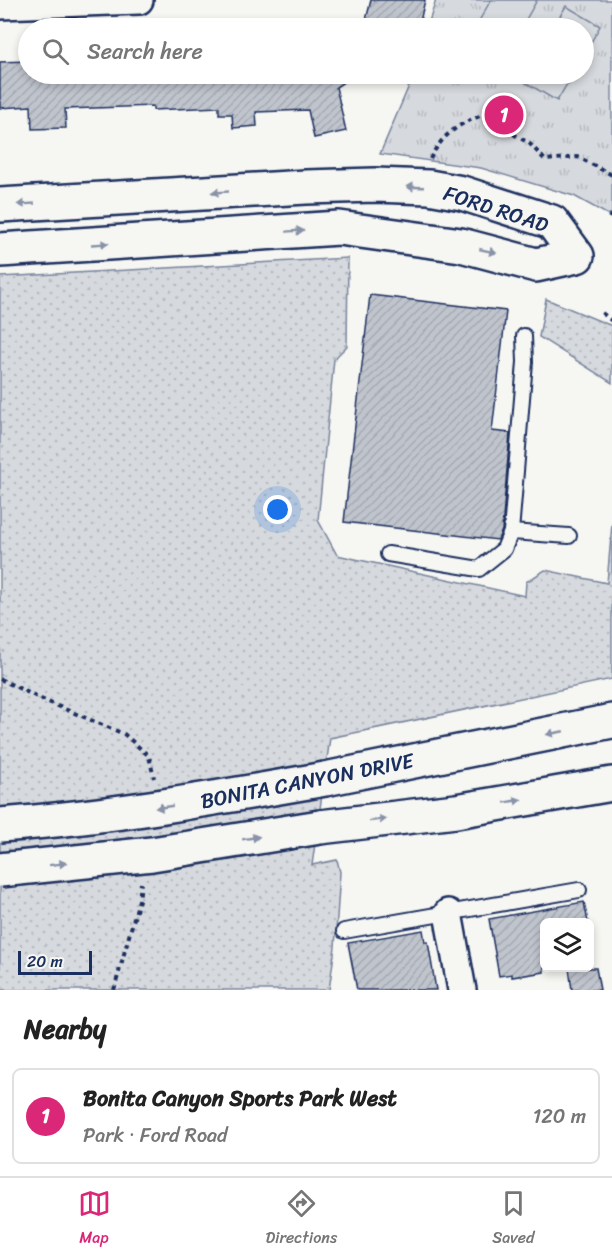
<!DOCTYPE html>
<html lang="en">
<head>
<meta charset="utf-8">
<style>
	body { margin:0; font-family:Sriracha,sans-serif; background:#f2f2f2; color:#222 }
	.controls { position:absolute; right:18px; bottom:18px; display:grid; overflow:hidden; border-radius:9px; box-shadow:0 3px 9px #0003 }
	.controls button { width:54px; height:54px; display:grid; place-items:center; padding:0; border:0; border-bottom:2px solid #e0e0e0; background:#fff; color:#222; font:30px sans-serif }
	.scale { position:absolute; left:18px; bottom:15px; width:74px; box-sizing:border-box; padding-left:6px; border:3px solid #1b2f5e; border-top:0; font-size:16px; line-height:21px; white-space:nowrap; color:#1b2f5e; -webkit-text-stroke:4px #f6f6f2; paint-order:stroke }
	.you { position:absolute; left:278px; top:510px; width:21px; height:21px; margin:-15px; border:4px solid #fff; border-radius:50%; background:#1a73e8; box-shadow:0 0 0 9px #1a73e833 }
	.badge { display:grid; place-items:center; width:39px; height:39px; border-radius:50%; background:#db2777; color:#fff; font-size:20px; font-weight:700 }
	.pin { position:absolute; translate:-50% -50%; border:3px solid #fff; box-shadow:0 2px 6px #0006 }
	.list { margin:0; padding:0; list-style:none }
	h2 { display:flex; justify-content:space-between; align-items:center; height:78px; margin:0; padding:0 24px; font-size:26px }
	h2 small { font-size:20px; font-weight:400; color:#767676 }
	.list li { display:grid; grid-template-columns:39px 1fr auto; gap:18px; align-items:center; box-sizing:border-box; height:96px; margin:0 12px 12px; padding:0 12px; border:2px solid #e0e0e0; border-radius:9px }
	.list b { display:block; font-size:22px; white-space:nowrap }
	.list p { margin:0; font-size:20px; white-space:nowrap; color:#767676 }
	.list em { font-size:20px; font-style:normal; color:#767676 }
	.icon { flex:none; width:33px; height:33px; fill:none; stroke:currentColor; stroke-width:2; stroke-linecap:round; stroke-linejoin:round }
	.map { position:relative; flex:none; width:612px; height:990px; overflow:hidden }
	.search { position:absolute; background:#fff; box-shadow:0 3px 9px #0003; left:18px; right:18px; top:18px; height:66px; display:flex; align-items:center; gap:15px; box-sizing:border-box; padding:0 21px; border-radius:33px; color:#767676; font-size:22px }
	.sheet { height:186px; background:#fff }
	nav { display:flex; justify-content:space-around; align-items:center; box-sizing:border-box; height:84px; border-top:2px solid #e0e0e0; background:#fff; font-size:16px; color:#767676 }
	nav a { display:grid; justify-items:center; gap:3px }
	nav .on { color:#db2777 }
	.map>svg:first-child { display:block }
</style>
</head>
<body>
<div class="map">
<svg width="612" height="990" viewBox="0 0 612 990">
	<defs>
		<pattern id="grass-dots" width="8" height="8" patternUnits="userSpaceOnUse" patternTransform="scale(1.5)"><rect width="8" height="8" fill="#d6d9dd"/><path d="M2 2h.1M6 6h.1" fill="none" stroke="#b7bbc0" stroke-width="1.8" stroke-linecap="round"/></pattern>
		<pattern id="park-tufts" width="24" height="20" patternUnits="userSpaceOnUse" patternTransform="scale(1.5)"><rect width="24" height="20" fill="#d6d9dd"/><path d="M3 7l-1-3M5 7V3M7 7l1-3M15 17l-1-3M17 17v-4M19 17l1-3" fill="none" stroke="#b7bbc0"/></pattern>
		<pattern id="building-hatch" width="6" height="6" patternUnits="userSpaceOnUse" patternTransform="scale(1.5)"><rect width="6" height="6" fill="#c0c4cd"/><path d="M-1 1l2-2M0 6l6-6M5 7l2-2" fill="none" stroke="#a4a9b2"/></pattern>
	</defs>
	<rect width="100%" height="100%" fill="#f6f6f2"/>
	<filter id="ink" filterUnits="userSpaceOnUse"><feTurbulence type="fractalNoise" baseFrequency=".0167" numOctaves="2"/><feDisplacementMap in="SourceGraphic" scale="12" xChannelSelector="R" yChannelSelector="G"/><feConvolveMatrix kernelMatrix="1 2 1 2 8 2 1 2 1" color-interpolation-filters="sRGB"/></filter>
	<g filter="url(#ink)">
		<g fill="url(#grass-dots)" stroke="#78849e" stroke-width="1.5">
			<polygon points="348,258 347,346 334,359 318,520 337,555 525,596 526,582 545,570 607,583 612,524 612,679 330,738 312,865 337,860 340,872 335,947 329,990 0,990 0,277"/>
			<polygon points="546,299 612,326 612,383 539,337"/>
		</g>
		<polygon fill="url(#park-tufts)" stroke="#78849e" stroke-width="1.5" points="436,0 612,0 612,217 574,196 481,168 380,154 414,74 584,74 584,28 427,28"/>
		<g fill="#d6d9dd" stroke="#78849e" stroke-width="1.5">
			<polygon points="491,0 537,0 521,28 475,28"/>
			<polygon points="566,6 600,26 584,55 584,28 553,28"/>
			<polygon points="527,74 573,74 557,101 523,81"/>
		</g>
		<g fill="url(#building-hatch)" stroke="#1b2f5e" stroke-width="1.5">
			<polygon points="371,0 425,0 419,26 414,24 413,28 364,28"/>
			<polygon points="28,61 28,74 356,74 336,87 346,131 314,138 308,110 256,112 257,126 233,128 232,114 219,114 219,107 153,110 153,106 65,109 66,128 32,129 31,106 0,108 0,62"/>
			<polygon points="370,295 506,311 492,431 510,433 502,530 498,540 344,522"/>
			<polygon points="584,902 588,922 544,922 544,972 512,977 512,974 499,976 489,919"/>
			<polygon points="423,930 425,942 428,942 436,990 357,990 348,943"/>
			<polygon points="569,968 596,968 600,990 572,990"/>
		</g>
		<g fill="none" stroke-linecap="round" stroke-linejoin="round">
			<defs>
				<g id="service">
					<polyline points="524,336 525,362 511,532 569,536"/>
					<polyline points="388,554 479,569 504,549 511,532"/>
					<polyline points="344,931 579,890"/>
				</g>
				<g id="minor">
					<polyline points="0,5 139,0"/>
					<polyline points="448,913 462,990"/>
				</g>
				<polyline id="tertiary" points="0,205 306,187 375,185 429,187 462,193 552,222 577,256 536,265 461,245 339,228 0,250"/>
				<g id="secondary">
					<polyline points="325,779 612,721"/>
					<polyline points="320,827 456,811 612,784"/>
				</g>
			</defs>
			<use href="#service" stroke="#1b2f5e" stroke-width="18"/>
			<use href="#minor" stroke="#1b2f5e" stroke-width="32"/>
			<use href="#tertiary" stroke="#1b2f5e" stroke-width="38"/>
			<use href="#secondary" stroke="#1b2f5e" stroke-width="38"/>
			<g stroke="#1b2f5e" stroke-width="4" stroke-dasharray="4.5 4.5" stroke-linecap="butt">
				<path d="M430 159C442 134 461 122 486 114L501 127 529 143 545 160 578 157 612 175"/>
				<polyline points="609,218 612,213"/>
				<polyline points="602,313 612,321"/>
				<polyline points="0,679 41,699 124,734 149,756 154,778"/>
				<polyline points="114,990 139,900 141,883"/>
			</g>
			<use href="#service" stroke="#f6f6f2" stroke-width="14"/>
			<use href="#minor" stroke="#f6f6f2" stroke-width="27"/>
			<use href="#tertiary" stroke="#f6f6f2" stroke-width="33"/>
			<use href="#secondary" stroke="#f6f6f2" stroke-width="33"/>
			<defs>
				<g id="secondary-bridge">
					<path d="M0 825C109 817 217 798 325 779"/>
					<polyline points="0,870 152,854 320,827"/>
				</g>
			</defs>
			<use href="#secondary-bridge" stroke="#1b2f5e" stroke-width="38" stroke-linecap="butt"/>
			<use href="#secondary-bridge" stroke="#f6f6f2" stroke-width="33"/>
		</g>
		<defs><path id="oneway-solid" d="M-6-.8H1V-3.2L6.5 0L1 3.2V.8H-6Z" transform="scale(1.5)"/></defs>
		<g fill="#8892a8">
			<use href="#oneway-solid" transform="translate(415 187) rotate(-178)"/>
			<use href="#oneway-solid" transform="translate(220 192) rotate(177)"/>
			<use href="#oneway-solid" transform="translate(26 204) rotate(177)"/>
			<use href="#oneway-solid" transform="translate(295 231) rotate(-4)"/>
			<use href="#oneway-solid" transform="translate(100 244) rotate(-3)"/>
			<use href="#oneway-solid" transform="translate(488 251) rotate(13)"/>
			<use href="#oneway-solid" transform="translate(555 733) rotate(169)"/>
			<use href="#oneway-solid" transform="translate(513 801) rotate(-10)"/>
			<use href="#oneway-solid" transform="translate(164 807) rotate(172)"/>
			<use href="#oneway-solid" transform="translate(378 820) rotate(-7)"/>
			<use href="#oneway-solid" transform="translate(251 838) rotate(-9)"/>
			<use href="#oneway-solid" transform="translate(58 864) rotate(-7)"/>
		</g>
	</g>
	<g text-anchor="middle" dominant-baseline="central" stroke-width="4.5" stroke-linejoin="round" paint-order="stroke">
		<g font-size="21" fill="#1b2f5e" stroke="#f6f6f2">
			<text transform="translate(496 209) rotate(18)">FORD ROAD</text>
			<text transform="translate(307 781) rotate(-11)">BONITA CANYON DRIVE</text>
		</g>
	</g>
</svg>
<div class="controls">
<button><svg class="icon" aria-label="layers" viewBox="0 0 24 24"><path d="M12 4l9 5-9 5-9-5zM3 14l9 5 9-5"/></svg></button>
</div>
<div class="scale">20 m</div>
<div class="you"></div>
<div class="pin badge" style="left:504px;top:115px">1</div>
<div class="search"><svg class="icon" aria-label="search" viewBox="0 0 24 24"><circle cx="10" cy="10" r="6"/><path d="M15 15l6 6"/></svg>Search here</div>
</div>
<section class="sheet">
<h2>Nearby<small></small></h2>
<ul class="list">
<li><span class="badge">1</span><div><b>Bonita Canyon Sports Park West</b><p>Park · Ford Road</p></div><em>120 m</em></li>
</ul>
</section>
<nav>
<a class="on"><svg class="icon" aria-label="map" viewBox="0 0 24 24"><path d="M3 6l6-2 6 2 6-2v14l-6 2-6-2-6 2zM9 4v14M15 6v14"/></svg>Map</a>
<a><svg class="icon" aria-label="directions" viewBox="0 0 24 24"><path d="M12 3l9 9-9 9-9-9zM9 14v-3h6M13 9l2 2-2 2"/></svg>Directions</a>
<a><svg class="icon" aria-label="saved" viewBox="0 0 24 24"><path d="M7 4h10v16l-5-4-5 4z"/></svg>Saved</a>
</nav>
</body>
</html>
